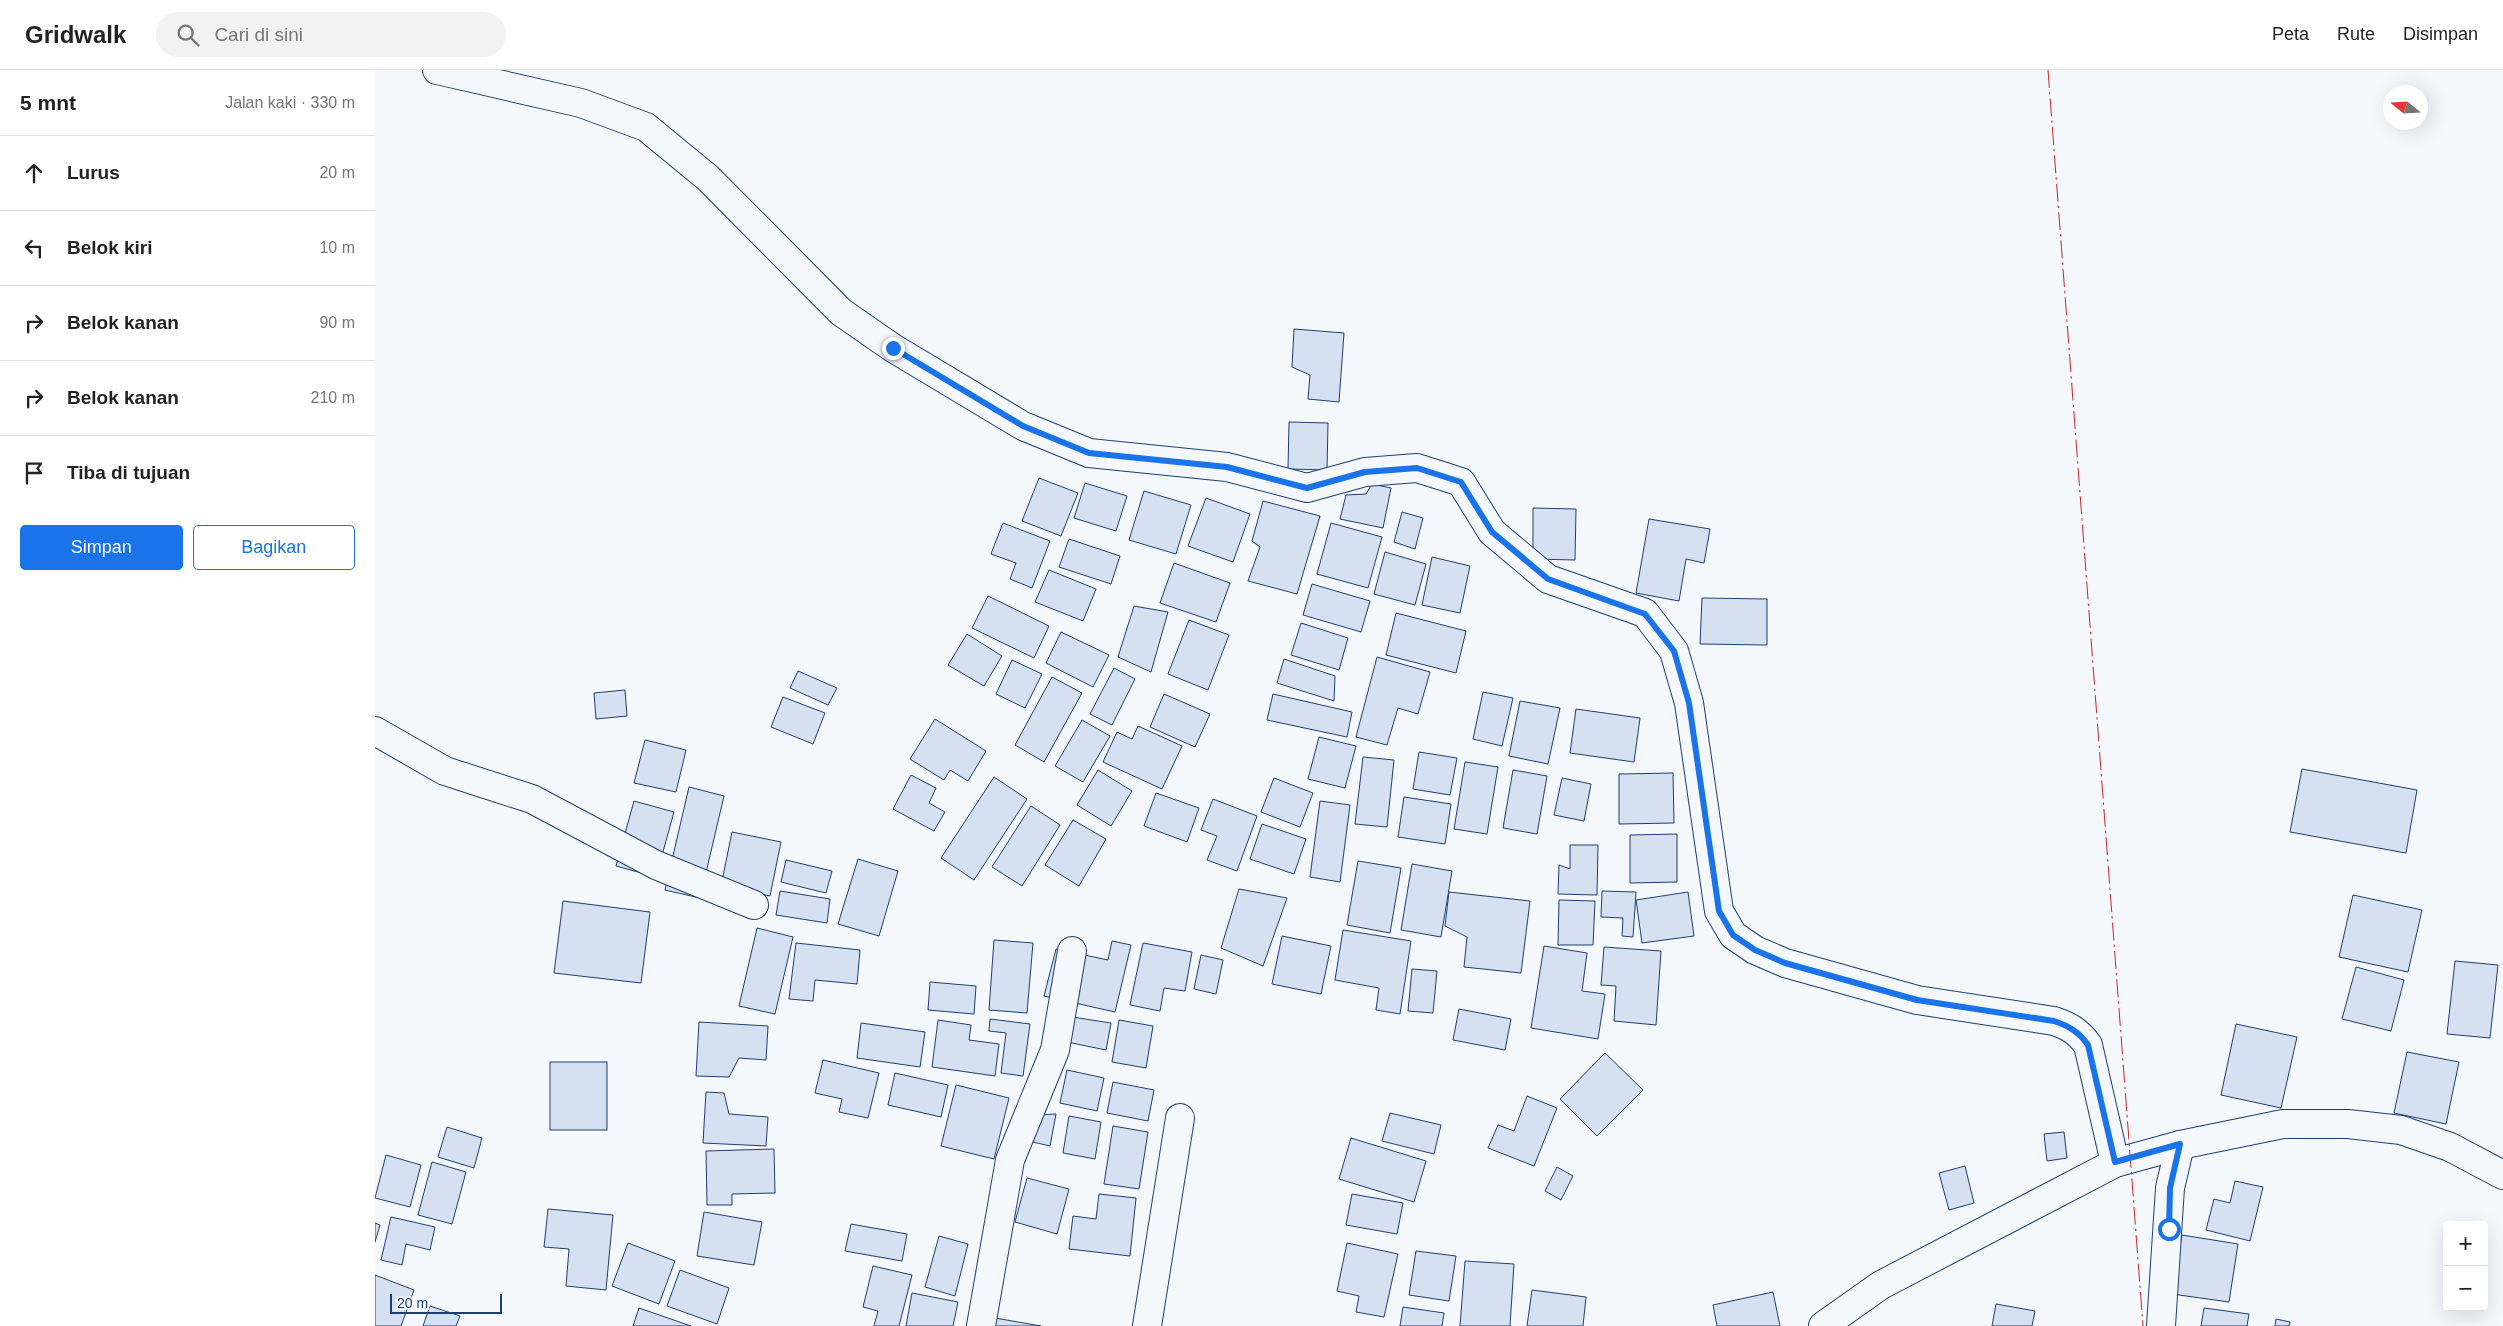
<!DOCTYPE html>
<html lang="id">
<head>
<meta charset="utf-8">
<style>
	body { margin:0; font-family:Arial,sans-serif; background:#f2f2f2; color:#222 }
	.controls { position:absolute; right:15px; bottom:15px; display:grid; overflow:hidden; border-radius:5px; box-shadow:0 5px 20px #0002 }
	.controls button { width:45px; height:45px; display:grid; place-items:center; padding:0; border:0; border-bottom:1px solid #e0e0e0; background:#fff; color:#222; font:25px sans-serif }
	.compass { position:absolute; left:2008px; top:15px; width:45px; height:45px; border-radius:50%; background:#fff; box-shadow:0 5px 20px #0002; rotate:288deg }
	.scale { position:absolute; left:15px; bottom:12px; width:112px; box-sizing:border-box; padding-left:5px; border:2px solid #1d3f73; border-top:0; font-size:14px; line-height:18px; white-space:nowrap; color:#1d3f73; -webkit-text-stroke:4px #f4f7fb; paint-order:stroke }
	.stop { position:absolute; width:15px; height:15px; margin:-11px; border:4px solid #1a73e8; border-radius:50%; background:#fff }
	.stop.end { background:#1a73e8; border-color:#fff; box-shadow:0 1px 5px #0008 }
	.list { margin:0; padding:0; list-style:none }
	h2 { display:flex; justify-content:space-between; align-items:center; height:65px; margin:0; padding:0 20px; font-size:21px }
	h2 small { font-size:16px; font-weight:400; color:#767676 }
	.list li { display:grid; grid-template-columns:32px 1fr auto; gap:15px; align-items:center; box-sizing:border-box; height:75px; padding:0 20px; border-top:1px solid #e0e0e0 }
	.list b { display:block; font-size:19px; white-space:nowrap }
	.list em { font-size:16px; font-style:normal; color:#767676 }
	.actions { display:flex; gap:10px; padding:15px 20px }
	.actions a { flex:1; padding:11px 0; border:1px solid #1a73e8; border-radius:5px; text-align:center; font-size:18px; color:#1a73e8 }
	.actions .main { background:#1a73e8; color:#fff }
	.icon { flex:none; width:28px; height:28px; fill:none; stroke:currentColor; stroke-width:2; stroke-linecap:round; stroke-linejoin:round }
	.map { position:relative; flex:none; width:2128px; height:1256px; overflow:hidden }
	header { display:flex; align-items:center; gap:30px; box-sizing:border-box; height:70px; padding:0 25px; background:#fff; border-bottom:1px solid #e0e0e0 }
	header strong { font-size:24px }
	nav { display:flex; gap:28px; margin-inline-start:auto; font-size:18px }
	.search { width:350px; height:45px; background:#f2f2f2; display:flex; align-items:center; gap:12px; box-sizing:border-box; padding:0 18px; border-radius:28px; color:#767676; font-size:19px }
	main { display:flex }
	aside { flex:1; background:#fff }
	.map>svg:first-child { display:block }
</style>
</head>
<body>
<header>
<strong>Gridwalk</strong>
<div class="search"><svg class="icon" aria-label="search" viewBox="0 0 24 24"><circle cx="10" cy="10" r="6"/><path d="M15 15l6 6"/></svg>Cari di sini</div>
<nav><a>Peta</a><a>Rute</a><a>Disimpan</a></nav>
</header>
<main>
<aside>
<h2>5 mnt<small>Jalan kaki · 330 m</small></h2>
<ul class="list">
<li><svg class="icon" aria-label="ahead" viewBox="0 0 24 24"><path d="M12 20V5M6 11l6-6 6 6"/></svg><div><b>Lurus</b></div><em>20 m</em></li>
<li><svg class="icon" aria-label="left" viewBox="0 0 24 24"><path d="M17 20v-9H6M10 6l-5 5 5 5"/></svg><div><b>Belok kiri</b></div><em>10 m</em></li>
<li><svg class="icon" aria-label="right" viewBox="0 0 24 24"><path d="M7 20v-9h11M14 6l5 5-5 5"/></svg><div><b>Belok kanan</b></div><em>90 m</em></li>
<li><svg class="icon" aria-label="right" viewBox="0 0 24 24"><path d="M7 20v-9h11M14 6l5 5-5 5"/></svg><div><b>Belok kanan</b></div><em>210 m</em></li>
<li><svg class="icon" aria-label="arrive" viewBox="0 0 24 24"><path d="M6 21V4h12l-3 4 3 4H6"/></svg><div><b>Tiba di tujuan</b></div></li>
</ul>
<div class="actions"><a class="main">Simpan</a><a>Bagikan</a></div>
</aside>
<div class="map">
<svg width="2128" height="1256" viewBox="0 0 2128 1256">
	<rect width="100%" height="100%" fill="#f4f7fb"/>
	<g fill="#d5e0f0" stroke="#1d3f73">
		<polygon points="919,259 969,263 964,332 933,329 935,305 917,297"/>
		<polygon points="914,352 953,353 952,400 913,399"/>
		<polygon points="664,408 703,423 686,466 647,451"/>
		<polygon points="710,413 752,426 741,461 699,448"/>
		<polygon points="997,414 1016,418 1008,458 965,449 971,425 991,424"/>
		<polygon points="769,421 816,435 801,484 754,470"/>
		<polygon points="831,428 875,444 858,492 813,476"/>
		<polygon points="888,431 945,446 922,524 873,511 885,477 877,471"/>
		<polygon points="1158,438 1201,439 1200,490 1158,489"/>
		<polygon points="1027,442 1048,448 1040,479 1019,472"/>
		<polygon points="1274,449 1335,459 1329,493 1311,489 1304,531 1261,523"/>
		<polygon points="628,453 675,471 657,518 635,509 641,493 616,484"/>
		<polygon points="956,453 1007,467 993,518 942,504"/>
		<polygon points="694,469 745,486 736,514 684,497"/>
		<polygon points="1010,482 1051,494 1040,535 999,524"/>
		<polygon points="1057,487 1095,496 1085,543 1047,535"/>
		<polygon points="799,493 855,513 841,552 785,533"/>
		<polygon points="674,500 721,519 708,551 660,532"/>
		<polygon points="937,514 995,531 986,562 928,545"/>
		<polygon points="613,526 674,556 659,588 597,558"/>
		<polygon points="1327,528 1392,529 1392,575 1325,574"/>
		<polygon points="759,536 793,542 776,602 743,587"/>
		<polygon points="1021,543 1091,561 1081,603 1011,585"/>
		<polygon points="814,550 854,565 833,620 793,604"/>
		<polygon points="926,553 973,568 964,600 916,585"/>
		<polygon points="686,562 734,585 718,617 671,593"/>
		<polygon points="592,564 627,586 609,616 573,595"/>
		<polygon points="1002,587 1055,602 1043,644 1023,638 1012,675 981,667"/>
		<polygon points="909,589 960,606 959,631 902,613"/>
		<polygon points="637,590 667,604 650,638 621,624"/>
		<polygon points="739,598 760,609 737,655 715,644"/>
		<polygon points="423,601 462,618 453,635 415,618"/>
		<polygon points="677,607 707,623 669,692 640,675"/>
		<polygon points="250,620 252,646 221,649 219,623"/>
		<polygon points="1108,622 1138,628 1127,676 1098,669"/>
		<polygon points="789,624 835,644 820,677 775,657"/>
		<polygon points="898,624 977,642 972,667 892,650"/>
		<polygon points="408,627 450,643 438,674 396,657"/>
		<polygon points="1145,631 1185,638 1173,694 1134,686"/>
		<polygon points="1201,639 1265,648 1259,692 1195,683"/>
		<polygon points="560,649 611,681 593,711 575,700 569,710 535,689"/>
		<polygon points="707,650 735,666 708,712 680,696"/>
		<polygon points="763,656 807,676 787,719 728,692 742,662 757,669"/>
		<polygon points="944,667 981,676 970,718 933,709"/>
		<polygon points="270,670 311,680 301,722 259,713"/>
		<polygon points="1044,682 1082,688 1075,725 1038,719"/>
		<polygon points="988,687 1019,690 1012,757 980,754"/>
		<polygon points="1090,692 1123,697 1112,764 1079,759"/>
		<polygon points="1927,699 2042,720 2031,783 1915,762"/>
		<polygon points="723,700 757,721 736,756 702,735"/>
		<polygon points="1138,700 1172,706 1162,764 1128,758"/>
		<polygon points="1298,703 1299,753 1244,754 1244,704"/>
		<polygon points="536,705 561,718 554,733 570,742 559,761 518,739"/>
		<polygon points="619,707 652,729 599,810 566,788"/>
		<polygon points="899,708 938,723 925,757 886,742"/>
		<polygon points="1187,708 1216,714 1209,751 1179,745"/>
		<polygon points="314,717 349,726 325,828 290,820"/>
		<polygon points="781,723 824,738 812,772 769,756"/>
		<polygon points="1029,727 1076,734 1070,774 1023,767"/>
		<polygon points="838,729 882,746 862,801 832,790 842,766 826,760"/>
		<polygon points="259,731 299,742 281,807 241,796"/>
		<polygon points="945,731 975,735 965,812 935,807"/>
		<polygon points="656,736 685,755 647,816 617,797"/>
		<polygon points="698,750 731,769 704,816 670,795"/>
		<polygon points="887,754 931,769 919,804 875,789"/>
		<polygon points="357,762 406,772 395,826 346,816"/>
		<polygon points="1302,764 1302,812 1255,813 1255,765"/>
		<polygon points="1195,775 1223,775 1222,825 1183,824 1184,795 1195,799"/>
		<polygon points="483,789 523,801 504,866 463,854"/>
		<polygon points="411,790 457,801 451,823 406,812"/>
		<polygon points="983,791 1026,798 1015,863 972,855"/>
		<polygon points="1037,794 1077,801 1066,867 1026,860"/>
		<polygon points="864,819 912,828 888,896 846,878"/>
		<polygon points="405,821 455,829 452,853 401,845"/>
		<polygon points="1227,821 1261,822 1258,867 1247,866 1248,848 1226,847"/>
		<polygon points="1074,822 1155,831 1146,903 1089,897 1092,867 1070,856"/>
		<polygon points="1313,822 1319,866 1267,873 1261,830"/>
		<polygon points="1978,825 2047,840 2033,902 1964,887"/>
		<polygon points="1184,830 1220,831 1218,875 1183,875"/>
		<polygon points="188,831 275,842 266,913 179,903"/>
		<polygon points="382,858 418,867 400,944 364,936"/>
		<polygon points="968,860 1036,871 1025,944 1001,940 1004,918 960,910"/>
		<polygon points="907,866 956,876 946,924 897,914"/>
		<polygon points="619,870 658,873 652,943 614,940"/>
		<polygon points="737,871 756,875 740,942 669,926 681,879 733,890"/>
		<polygon points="421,873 485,880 482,914 440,910 438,931 414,929"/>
		<polygon points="768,873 817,882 810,921 789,918 785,941 755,935"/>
		<polygon points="1169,876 1212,883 1207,921 1230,924 1223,969 1156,958"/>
		<polygon points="1229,877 1286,881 1281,955 1239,951 1241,916 1226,915"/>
		<polygon points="826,885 848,890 841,924 819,919"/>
		<polygon points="2080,891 2123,895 2115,968 2072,964"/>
		<polygon points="1981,897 2029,910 2016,961 1967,949"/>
		<polygon points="1037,899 1062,901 1058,943 1033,941"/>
		<polygon points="555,912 601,916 599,944 553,940"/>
		<polygon points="1084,939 1136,949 1130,980 1078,970"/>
		<polygon points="697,947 736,953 731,980 692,972"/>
		<polygon points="615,949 655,954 648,1006 626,1003 631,963 614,961"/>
		<polygon points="563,950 596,955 594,970 624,974 620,1006 557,997"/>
		<polygon points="744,950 778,956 771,998 737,992"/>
		<polygon points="324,952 393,956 391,990 364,988 354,1007 321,1006"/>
		<polygon points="486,953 550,962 545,997 482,988"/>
		<polygon points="1861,954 1922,967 1906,1038 1846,1025"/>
		<polygon points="2032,982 2084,992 2071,1054 2019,1043"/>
		<polygon points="1230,983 1268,1020 1222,1066 1185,1029"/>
		<polygon points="448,990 504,1003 493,1048 464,1042 467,1029 440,1023"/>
		<rect x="175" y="992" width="57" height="68"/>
		<polygon points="692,1000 729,1008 722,1041 685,1033"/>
		<polygon points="520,1003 573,1015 566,1047 513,1035"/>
		<polygon points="738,1012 779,1020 773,1051 732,1043"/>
		<polygon points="581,1015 634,1028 619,1089 566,1076"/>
		<polygon points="331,1022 349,1023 354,1044 393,1047 391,1076 328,1073"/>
		<polygon points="1152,1026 1182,1038 1159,1096 1113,1078 1123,1055 1139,1061"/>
		<polygon points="1015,1043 1066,1055 1059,1084 1007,1071"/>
		<polygon points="681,1044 675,1076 658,1072 663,1045"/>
		<polygon points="694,1046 726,1052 720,1089 688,1083"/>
		<polygon points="738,1056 773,1062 764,1119 729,1114"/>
		<polygon points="72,1057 107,1068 99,1098 63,1087"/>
		<polygon points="1689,1062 1692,1088 1672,1091 1669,1064"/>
		<polygon points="976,1068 1051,1091 1039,1132 964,1109"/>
		<polygon points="399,1079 400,1123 357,1124 357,1135 332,1135 331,1081"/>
		<polygon points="11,1085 46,1095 35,1137 0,1128"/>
		<polygon points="57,1092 91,1102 77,1154 43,1145"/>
		<polygon points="1590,1096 1599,1133 1574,1140 1564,1103"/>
		<polygon points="1182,1097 1198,1106 1186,1130 1170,1121"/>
		<polygon points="652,1108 694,1119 682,1164 640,1152"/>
		<polygon points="1860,1111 1888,1117 1875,1171 1831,1160 1839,1129 1855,1133"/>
		<polygon points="724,1124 761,1128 755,1186 694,1179 698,1146 721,1149"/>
		<polygon points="977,1124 1028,1133 1022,1164 971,1155"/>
		<polygon points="173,1139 238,1145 231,1220 191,1216 194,1179 169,1177"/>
		<polygon points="329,1142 387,1152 379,1195 322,1186"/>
		<polygon points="16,1147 60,1157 55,1180 31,1174 27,1195 6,1190"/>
		<polygon points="0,1153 5,1155 0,1172"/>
		<polygon points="476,1154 532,1164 527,1191 470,1181"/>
		<polygon points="1807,1165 1863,1174 1854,1232 1797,1224"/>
		<polygon points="564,1166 593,1174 580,1226 550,1217"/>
		<polygon points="253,1173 300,1191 284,1234 237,1216"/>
		<polygon points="972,1173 1023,1184 1009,1247 981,1242 984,1226 962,1221"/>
		<polygon points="1041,1181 1081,1186 1074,1231 1034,1225"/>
		<polygon points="1090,1191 1139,1194 1135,1256 1085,1256"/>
		<polygon points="498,1196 537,1205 524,1256 499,1256 503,1241 488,1237"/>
		<polygon points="305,1200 354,1218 342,1254 292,1236"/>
		<polygon points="0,1205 39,1220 26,1256 0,1256"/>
		<polygon points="1157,1220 1211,1227 1208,1256 1152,1256"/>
		<polygon points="1398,1222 1405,1256 1342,1256 1338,1235"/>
		<polygon points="537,1223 583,1232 578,1256 531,1256"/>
		<polygon points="1621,1234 1660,1241 1657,1256 1617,1256"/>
		<polygon points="55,1236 85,1246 81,1256 48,1256"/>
		<polygon points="1028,1237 1069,1243 1067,1256 1025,1256"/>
		<polygon points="264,1238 316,1256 258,1256"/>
		<polygon points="1829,1238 1874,1244 1872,1256 1826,1256"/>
		<polygon points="620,1248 666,1256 619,1256"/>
		<polygon points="1901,1249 1915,1252 1914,1256 1900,1256"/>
	</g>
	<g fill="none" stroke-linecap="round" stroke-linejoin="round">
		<defs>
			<g id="street">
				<path d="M62 0 206 33 271 57 333 108 466 242 518 278 648 356 714 383 852 397 932 418 990 402 1042 398 1086 412 1117 462 1173 509 1270 543 1299 581 1314 633 1344 841 1358 865 1380 880 1410 893 1542 930 1679 951C1694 956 1704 962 1713 975L1740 1093"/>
				<polyline points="0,661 70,701 157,729 281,795 379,835"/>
				<polyline points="606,1256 635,1090 680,980 697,881"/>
				<polyline points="772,1256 805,1048"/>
				<polyline points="1448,1256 1506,1215 1740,1093 1805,1075 1908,1054 1973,1054 2026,1060 2075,1077 2128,1105"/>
				<polyline points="1786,1256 1795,1118 1805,1075"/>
			</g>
		</defs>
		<use href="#street" stroke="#1d3f73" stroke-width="30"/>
		<use href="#street" stroke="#f4f7fb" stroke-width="28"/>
		<polyline stroke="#c62828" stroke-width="1" stroke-dasharray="18 4 2.5 4" stroke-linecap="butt" points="1673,0 1768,1256"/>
	</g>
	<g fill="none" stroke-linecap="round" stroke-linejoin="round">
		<path stroke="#1a73e8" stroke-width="6" d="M518 278 648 356 714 383 852 397 932 418 990 402 1042 398 1086 412 1117 462 1173 509 1270 544 1299 581 1314 633 1344 841 1358 865 1380 880 1410 893 1542 930 1679 951C1694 956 1704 962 1713 975L1740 1092 1805 1074 1795 1118 1794 1159"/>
	</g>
</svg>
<div class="controls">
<button>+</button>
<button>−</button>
</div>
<svg class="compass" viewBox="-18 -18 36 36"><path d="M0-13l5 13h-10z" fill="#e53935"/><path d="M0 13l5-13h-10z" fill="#767676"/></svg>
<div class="scale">20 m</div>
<div class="stop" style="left:1794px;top:1159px"></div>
<div class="stop end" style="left:518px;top:278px"></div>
</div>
</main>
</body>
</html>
